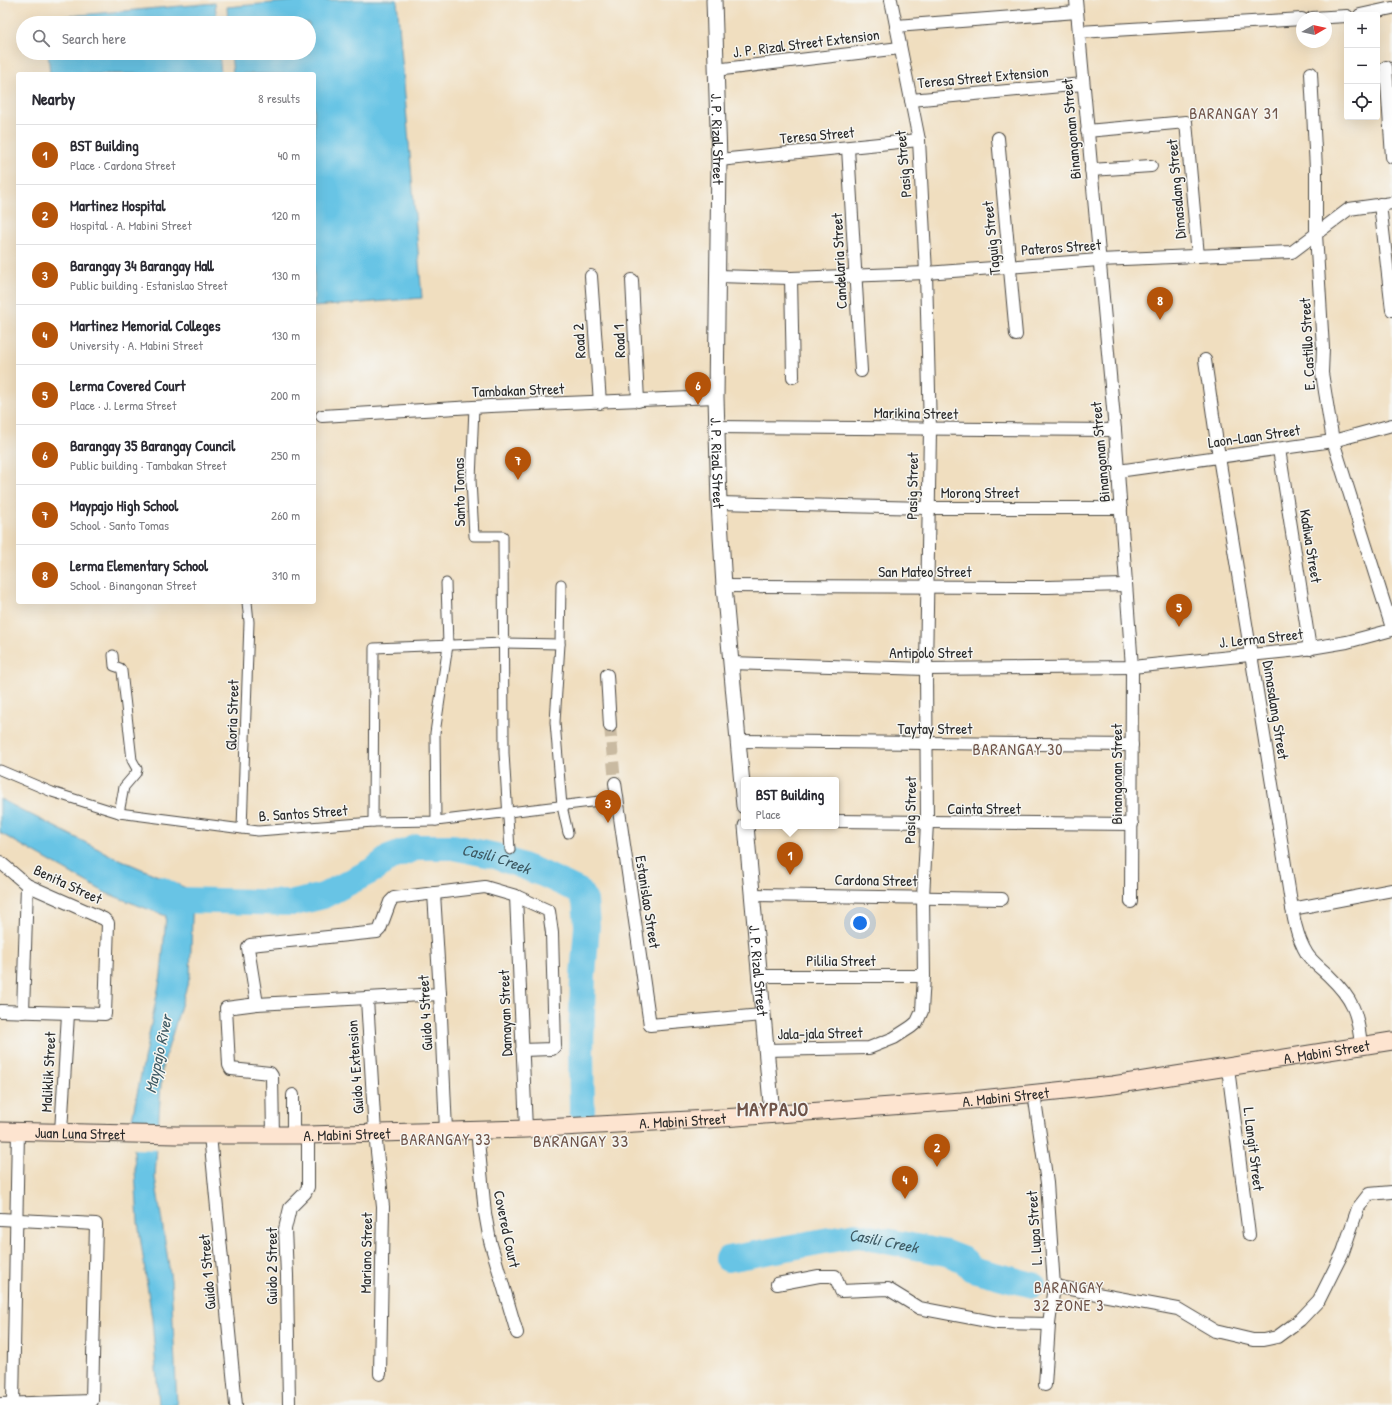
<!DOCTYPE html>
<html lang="en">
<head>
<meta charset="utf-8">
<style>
	body { margin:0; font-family:"Patrick Hand",sans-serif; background:#f2f2f3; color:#2b2b33 }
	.controls { position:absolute; right:12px; top:12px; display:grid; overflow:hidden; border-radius:4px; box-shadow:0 4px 16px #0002 }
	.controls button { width:36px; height:36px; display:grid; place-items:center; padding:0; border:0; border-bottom:1px solid #e1e1e2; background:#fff; color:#2b2b33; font:20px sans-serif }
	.compass { position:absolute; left:1296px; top:12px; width:36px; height:36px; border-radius:50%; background:#fff; box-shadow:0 4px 16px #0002; rotate:81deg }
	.you { position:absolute; left:860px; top:923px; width:14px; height:14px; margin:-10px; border:3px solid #fff; border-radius:50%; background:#1a73e8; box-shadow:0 0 0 6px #1a73e833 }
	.badge { display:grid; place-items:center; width:26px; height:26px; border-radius:50%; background:#b45309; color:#fff; font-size:13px; font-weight:700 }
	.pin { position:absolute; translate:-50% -33px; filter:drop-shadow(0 1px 2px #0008) }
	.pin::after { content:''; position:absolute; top:21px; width:14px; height:12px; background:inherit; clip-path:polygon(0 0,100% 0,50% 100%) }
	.popup { position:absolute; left:741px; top:777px; width:98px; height:52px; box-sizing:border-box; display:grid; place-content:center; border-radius:4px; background:#fff; filter:drop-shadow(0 1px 3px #0005); font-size:13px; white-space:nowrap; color:#7c7c81 }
	.popup b { font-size:15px; color:#2b2b33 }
	.popup::after { content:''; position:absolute; left:50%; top:100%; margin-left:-8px; border:8px solid transparent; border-top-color:#fff }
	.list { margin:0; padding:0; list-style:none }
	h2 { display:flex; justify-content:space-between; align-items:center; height:52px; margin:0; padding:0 16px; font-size:17px }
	h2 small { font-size:13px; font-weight:400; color:#7c7c81 }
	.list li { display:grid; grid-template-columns:26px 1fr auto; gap:12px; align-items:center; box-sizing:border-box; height:60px; padding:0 16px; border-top:1px solid #e1e1e2 }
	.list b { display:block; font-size:15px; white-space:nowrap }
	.list p { margin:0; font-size:13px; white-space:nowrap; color:#7c7c81 }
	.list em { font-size:13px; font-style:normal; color:#7c7c81 }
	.icon { flex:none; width:22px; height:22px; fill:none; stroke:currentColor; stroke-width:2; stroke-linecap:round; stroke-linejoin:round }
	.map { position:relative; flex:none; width:1392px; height:1405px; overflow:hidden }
	.search { position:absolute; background:#fff; box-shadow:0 4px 16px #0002; left:16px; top:16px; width:300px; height:44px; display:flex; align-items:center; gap:10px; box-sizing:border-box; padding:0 14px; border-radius:22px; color:#7c7c81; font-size:15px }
	.panel { position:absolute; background:#fff; box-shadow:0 4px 16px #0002; left:16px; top:72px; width:300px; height:532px; border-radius:4px }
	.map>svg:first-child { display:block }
</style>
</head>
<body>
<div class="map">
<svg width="1392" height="1405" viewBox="0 0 1392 1405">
	<rect width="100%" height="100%" fill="#f6f6f2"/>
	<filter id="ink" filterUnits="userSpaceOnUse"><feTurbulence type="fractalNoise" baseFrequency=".025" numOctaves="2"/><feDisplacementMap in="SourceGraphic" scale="8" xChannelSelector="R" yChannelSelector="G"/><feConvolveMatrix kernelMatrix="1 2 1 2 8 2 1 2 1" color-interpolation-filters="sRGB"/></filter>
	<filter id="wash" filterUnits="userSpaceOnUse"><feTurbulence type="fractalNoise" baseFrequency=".012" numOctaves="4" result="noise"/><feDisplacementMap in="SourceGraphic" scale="16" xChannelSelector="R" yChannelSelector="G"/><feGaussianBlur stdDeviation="0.9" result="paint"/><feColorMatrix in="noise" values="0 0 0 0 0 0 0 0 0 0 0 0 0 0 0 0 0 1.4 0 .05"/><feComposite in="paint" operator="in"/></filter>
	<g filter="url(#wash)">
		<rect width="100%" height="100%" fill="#f0debf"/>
		<g fill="#67c4e5" stroke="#497888">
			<polygon points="306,0 397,0 422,298 314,307 314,74 233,74 231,53 309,53 309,23 228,23 227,7"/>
			<polygon points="215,3 217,23 46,23 45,18"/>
			<polygon points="48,53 219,53 221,74 50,74"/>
			<polygon points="0,799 114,857 193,891 190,976 162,1068 155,1177 171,1280 177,1405 159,1405 152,1319 138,1222 132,1119 161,975 166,916 106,893 0,833"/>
		</g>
		<polygon fill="#f0debf" points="130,1120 160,1122 159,1150 132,1149"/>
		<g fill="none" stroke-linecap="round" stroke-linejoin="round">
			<g stroke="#67c4e5" stroke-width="26">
				<path id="s1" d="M160 889 179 900 294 903 323 896 375 869 389 858 418 847H453L496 856 543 874 579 891 585 901 587 926 583 976 581 1051 582 1111"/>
				<path id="s2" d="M728 1259 856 1235 946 1253 964 1260 972 1269 1033 1285"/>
			</g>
		</g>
	</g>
	<g filter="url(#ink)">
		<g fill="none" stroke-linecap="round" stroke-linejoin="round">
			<polyline stroke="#c9baa1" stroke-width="12" stroke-dasharray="12 6" stroke-linecap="butt" points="610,726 615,783"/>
			<defs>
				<g id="pedestrian">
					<polyline points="474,407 471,480 474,536 503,536 504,753 510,850"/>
					<polyline points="561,584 560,644 555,722 562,806 568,833"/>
					<polyline points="113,655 114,666 120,668 122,671 132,760 137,769 136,773 124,787 119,813"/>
					<polyline points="0,770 52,792 119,813 258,831 373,822 436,821 616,799"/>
					<polyline points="436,821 435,733 448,645 446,583"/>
					<polyline points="373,822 374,648 504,643 560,644"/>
					<polyline points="242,829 249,622 247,602"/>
				</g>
				<g id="minor">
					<polyline points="1076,0 1115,430 1132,667 1131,902"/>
					<polyline points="1360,15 1392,8"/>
					<polyline points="1312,18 1347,16"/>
					<polyline points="896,26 1077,12"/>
					<polyline points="1079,32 1302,19"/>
					<polyline points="1386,67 1392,157"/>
					<polyline points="715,70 900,48"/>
					<polyline points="1311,73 1316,169 1316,234 1323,348 1322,373 1333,441 1392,628"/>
					<polyline points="911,100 1083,84"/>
					<polyline points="1087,131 1186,122 1198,256"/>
					<polyline points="998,138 1016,335"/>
					<polyline points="848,148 861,371"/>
					<polyline points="719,160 919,140"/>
					<polyline points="1091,170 1151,166"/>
					<polyline points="1380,204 1392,310"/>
					<polyline points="591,276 600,403"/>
					<polyline points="717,276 791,278 926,273 1099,260 1292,252 1349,209 1392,203"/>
					<polyline points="791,278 793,377"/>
					<polyline points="632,280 638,401"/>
					<path d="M1205 360 1219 457 1288 883C1292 907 1294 933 1307 954 1312 962 1322 969 1329 976 1353 999 1358 1013 1361 1046"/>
					<polyline points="322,416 490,406 716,397"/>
					<polyline points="717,427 1115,430"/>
					<polyline points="1279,449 1310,649"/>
					<polyline points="1118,471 1333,441 1392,425"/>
					<polyline points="719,503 927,508 1121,508"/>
					<polyline points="724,586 1048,587 1126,585"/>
					<polyline points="731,663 926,669 1132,667 1299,650 1347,642 1392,630"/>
					<polyline points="607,675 610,726"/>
					<polyline points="738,741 1132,745"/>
					<polyline points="615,783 650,1025 762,1015"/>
					<polyline points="836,821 1132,824"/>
					<polyline points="0,862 27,885 104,919 108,923 105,1014 0,1011"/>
					<polyline points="434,893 440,994 446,1131"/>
					<polyline points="751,895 1002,899"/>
					<polyline points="516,896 526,1129"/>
					<polyline points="1292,909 1392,890"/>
					<polyline points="758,976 924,976"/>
					<polyline points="367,999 375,1133 383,1207 380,1374"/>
					<polyline points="257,1004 440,994"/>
					<polyline points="23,1012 27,885"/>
					<polyline points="765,1050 869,1048 894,1038 911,1027 917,1022 922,1011 924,976 923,897 927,823 926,669 930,430 926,273 919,140 891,0"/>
					<polyline points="1225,1067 1229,1076 1249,1235"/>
					<polyline points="1034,1093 1047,1183 1054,1286 1049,1324 1045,1385"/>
					<polyline points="293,1095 293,1134"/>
					<polyline points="477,1130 485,1213 490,1241 517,1333"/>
					<polyline points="61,1132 68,1014"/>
					<polyline points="210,1135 236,1405"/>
					<polyline points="273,1135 272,1076 270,1073 231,1069 229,1065 226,1008 257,1004 248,948 250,945 377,932 380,929 390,902 394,898 485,887 516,896 549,911 552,933 555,1046 552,1049 522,1050"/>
					<polyline points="0,1219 96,1224 92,1401 0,1404"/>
					<polyline points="777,1284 819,1276 835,1276 841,1291 888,1289 919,1308 998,1323 1049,1324"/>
					<polyline points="1054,1286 1178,1309 1215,1331 1253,1340 1263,1340 1277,1337 1300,1320 1319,1300 1343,1252 1358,1208 1369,1194 1392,1192"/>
					<polyline points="13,1404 18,1131"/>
					<polyline points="289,1405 287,1275 285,1229 290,1208 305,1193 308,1187 308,1135"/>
				</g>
				<g id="tertiary">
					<path id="s3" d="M714 0 719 160 716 397 719 503 724 586 744 806"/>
					<path id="s4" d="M746 826 772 1114"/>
				</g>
				<g id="secondary">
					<path id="s5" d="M0 1131 176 1135H308L526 1129 708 1119 962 1101 1113 1085 1392 1041"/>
				</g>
			</defs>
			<use href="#pedestrian" stroke="#494641" stroke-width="11"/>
			<use href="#minor" stroke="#494641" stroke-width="14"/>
			<use href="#tertiary" stroke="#494641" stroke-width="17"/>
			<use href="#secondary" stroke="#494641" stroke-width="19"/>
			<use href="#pedestrian" stroke="#fff" stroke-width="9"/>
			<use href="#minor" stroke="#fff" stroke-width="12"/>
			<use href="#tertiary" stroke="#fff" stroke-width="15"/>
			<use href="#secondary" stroke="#fde4d0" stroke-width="17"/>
		</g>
	</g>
	<g text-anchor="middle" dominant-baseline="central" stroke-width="3" stroke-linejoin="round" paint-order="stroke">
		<g font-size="15" fill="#2b2b2b" stroke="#f6f6f2">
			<text transform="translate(806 43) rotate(-7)">J. P. Rizal Street Extension</text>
			<text transform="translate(983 77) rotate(-5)">Teresa Street Extension</text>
			<text transform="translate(1071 129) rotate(-95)">Binangonan Street</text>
			<text transform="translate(817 135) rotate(-5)">Teresa Street</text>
			<text stroke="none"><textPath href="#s3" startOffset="139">J. P. Rizal Street</textPath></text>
			<text transform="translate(903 164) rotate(-95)">Pasig Street</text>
			<text transform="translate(1176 189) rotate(-95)">Dimasalang Street</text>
			<text transform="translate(991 238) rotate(-96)">Taguig Street</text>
			<text transform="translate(1061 247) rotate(-4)">Pateros Street</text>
			<text transform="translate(839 261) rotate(-93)">Candelaria Street</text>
			<text transform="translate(579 341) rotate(-94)">Road 2</text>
			<text transform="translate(619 341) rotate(-93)">Road 1</text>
			<text transform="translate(1307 344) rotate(-93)">E. Castillo Street</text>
			<text transform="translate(518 390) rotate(-2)">Tambakan Street</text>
			<text transform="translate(916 413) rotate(1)">Marikina Street</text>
			<text transform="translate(1254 436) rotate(-8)">Laon-Laan Street</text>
			<text transform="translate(1100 452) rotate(-95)">Binangonan Street</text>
			<text stroke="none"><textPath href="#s3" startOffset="463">J. P. Rizal Street</textPath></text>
			<text transform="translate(912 486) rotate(-89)">Pasig Street</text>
			<text transform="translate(459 492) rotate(-91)">Santo Tomas</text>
			<text x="980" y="492">Morong Street</text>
			<text transform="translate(1311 546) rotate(81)">Kadiwa Street</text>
			<text x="925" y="571">San Mateo Street</text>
			<text transform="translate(1261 638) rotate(-6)">J. Lerma Street</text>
			<text x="931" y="652">Antipolo Street</text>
			<text transform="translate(1276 710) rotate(81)">Dimasalang Street</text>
			<text transform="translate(232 715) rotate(-88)">Gloria Street</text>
			<text x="935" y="728">Taytay Street</text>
			<text transform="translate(1116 774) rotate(-90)">Binangonan Street</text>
			<text x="984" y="808">Cainta Street</text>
			<text transform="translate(910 810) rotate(-89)">Pasig Street</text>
			<text transform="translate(303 813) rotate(-4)">B. Santos Street</text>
			<text transform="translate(876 880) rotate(1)">Cardona Street</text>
			<text transform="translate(68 884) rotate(25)">Benita Street</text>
			<text transform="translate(648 902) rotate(81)">Estanislao Street</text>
			<text x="841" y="960">Pililia Street</text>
			<text stroke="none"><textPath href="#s4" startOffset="145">J. P. Rizal Street</textPath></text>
			<text transform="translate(425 1013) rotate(-93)">Guido 4 Street</text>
			<text transform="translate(505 1013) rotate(-92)">Damayan Street</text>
			<text transform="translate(820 1033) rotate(-1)">Jala-jala Street</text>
			<text stroke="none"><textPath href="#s5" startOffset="1331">A. Mabini Street</textPath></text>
			<text transform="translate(355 1067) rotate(-94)">Guido 4 Extension</text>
			<text transform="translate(48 1072) rotate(-87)">Maliklik Street</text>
			<text stroke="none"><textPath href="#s5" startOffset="1007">A. Mabini Street</textPath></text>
			<text stroke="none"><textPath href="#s5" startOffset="683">A. Mabini Street</textPath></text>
			<text stroke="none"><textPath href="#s5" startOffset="80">Juan Luna Street</textPath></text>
			<text stroke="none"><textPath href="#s5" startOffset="347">A. Mabini Street</textPath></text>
			<text transform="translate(1254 1149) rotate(83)">L. Langit Street</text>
			<text transform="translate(1034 1228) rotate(-94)">L. Lupa Street</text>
			<text transform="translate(507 1229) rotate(78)">Covered Court</text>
			<text transform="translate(366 1253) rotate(-89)">Mariano Street</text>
			<text transform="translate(271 1266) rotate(-90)">Guido 2 Street</text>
			<text transform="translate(207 1272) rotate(-95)">Guido 1 Street</text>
		</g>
		<g font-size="16" letter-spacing="1" fill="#6f5449" stroke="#f6f6f2">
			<text x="1234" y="113">BARANGAY 31</text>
			<text x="1018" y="749">BARANGAY 30</text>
			<text x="446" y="1139">BARANGAY 33</text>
			<text x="1069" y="1287">BARANGAY<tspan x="1069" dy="18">32 ZONE 3</tspan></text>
		</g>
		<g font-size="16" font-style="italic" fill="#3d5963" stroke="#f6f6f2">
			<text stroke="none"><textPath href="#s1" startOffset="354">Casili Creek</textPath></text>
			<text transform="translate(158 1054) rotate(-78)">Maypajo River</text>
			<text stroke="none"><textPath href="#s2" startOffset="158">Casili Creek</textPath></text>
		</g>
		<g font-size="17" letter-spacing="1" fill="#6f5449" stroke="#f6f6f2">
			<text x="581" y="1140">BARANGAY 33</text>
		</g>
		<g font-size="19" font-weight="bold" letter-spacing="1" fill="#6f5449" stroke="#f6f6f2">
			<text x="773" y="1109">MAYPAJO</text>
		</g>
	</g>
</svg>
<div class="controls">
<button>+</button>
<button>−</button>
<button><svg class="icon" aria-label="locate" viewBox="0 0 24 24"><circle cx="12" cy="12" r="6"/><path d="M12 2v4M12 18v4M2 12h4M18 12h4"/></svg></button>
</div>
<svg class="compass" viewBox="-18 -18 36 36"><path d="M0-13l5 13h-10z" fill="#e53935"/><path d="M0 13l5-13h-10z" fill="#7c7c81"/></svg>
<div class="you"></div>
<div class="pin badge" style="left:790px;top:875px">1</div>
<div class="popup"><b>BST Building</b>Place</div>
<div class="pin badge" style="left:937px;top:1167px">2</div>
<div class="pin badge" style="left:608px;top:823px">3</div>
<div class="pin badge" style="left:905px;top:1199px">4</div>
<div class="pin badge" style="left:1179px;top:627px">5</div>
<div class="pin badge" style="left:698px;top:405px">6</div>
<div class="pin badge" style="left:518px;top:480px">7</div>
<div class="pin badge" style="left:1160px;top:320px">8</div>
<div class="search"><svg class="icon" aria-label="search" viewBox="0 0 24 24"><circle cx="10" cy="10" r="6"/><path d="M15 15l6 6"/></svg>Search here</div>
<section class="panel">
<h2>Nearby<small>8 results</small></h2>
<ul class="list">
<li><span class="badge">1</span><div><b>BST Building</b><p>Place · Cardona Street</p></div><em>40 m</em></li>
<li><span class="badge">2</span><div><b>Martinez Hospital</b><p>Hospital · A. Mabini Street</p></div><em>120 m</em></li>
<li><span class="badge">3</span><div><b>Barangay 34 Barangay Hall</b><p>Public building · Estanislao Street</p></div><em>130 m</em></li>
<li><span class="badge">4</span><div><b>Martinez Memorial Colleges</b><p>University · A. Mabini Street</p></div><em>130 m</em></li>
<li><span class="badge">5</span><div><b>Lerma Covered Court</b><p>Place · J. Lerma Street</p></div><em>200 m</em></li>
<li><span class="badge">6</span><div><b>Barangay 35 Barangay Council</b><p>Public building · Tambakan Street</p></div><em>250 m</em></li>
<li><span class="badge">7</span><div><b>Maypajo High School</b><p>School · Santo Tomas</p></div><em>260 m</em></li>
<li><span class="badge">8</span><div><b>Lerma Elementary School</b><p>School · Binangonan Street</p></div><em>310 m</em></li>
</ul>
</section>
</div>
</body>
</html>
